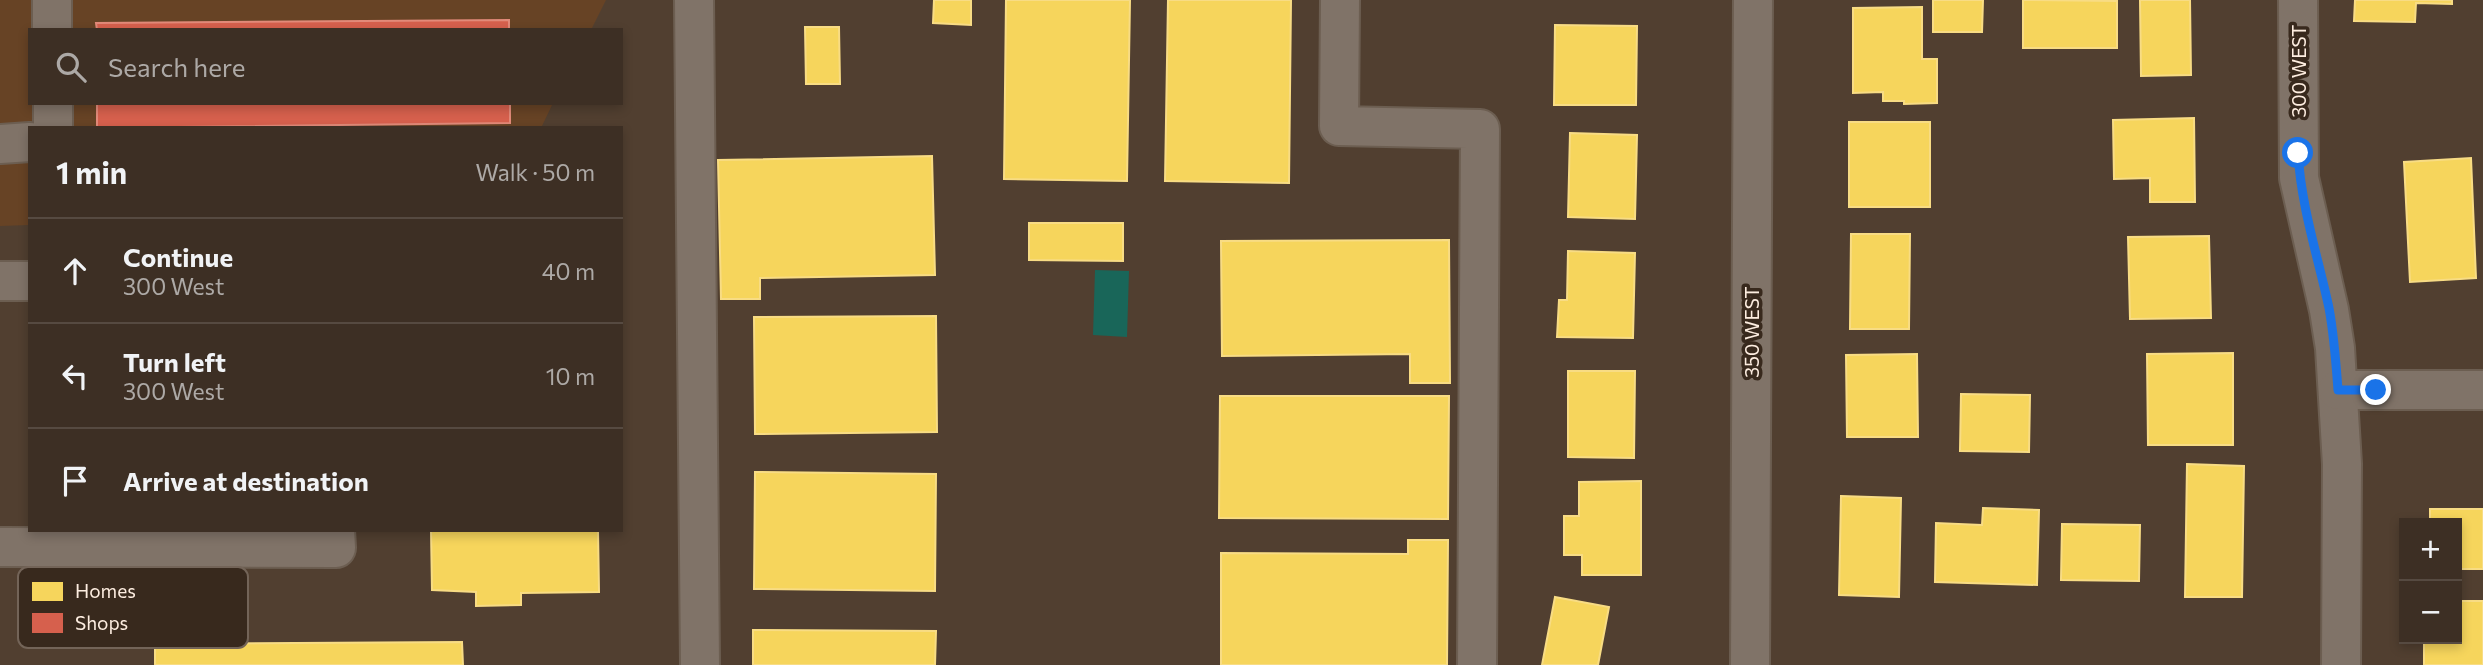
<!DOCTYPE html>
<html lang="en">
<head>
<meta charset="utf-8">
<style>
	body { margin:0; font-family:Commissioner,sans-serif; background:#483b31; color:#f1f3f6 }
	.controls { position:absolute; right:21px; bottom:21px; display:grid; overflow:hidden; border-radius:0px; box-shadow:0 4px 10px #0003 }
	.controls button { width:63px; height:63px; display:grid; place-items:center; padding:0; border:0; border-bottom:2px solid #564a41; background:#3d2f24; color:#f1f3f6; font:35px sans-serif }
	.stop { position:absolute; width:21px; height:21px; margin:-16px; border:5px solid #1a73e8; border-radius:50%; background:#fff }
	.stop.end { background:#1a73e8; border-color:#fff; box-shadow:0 2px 7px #0008 }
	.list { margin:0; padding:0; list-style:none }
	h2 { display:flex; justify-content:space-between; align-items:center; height:91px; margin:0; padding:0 28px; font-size:30px }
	h2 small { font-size:23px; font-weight:400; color:#ada9a6 }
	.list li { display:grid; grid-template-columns:46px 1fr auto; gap:21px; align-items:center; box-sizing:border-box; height:105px; padding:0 28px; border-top:2px solid #564a41 }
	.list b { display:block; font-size:26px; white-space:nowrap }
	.list p { margin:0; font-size:23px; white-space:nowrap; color:#ada9a6 }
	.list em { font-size:23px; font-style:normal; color:#ada9a6 }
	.icon { flex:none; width:38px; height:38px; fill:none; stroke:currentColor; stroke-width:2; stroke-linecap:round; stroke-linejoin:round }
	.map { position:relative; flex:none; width:2483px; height:665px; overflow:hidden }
	.search { position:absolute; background:#3d2f24; box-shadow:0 4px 10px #0003; left:28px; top:28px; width:595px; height:77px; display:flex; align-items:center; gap:18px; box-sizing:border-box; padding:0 24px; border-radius:0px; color:#ada9a6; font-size:26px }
	.panel { position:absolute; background:#3d2f24; box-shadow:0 4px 10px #0003; left:28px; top:126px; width:595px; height:406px; border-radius:0px }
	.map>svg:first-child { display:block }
</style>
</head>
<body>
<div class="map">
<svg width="2483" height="665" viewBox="0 0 2483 665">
	<rect width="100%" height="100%" fill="#513f30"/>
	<polygon fill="#674325" points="0,0 606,0 591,30 30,30 30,103 553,103 542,126 30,128 30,225 0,226"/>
	<polygon fill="#196659" points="1095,270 1129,271 1127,337 1093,335"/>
	<g fill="#f6d55c" stroke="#f8dc84" stroke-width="2">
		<polygon points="934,0 971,0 971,25 933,23"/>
		<polygon points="1006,0 1130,0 1127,181 1004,179"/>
		<polygon points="1168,0 1291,0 1289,183 1165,181"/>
		<polygon points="1933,0 1983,0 1982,32 1933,32"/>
		<polygon points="2023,0 2117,1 2117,48 2023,48"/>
		<polygon points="2140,0 2190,0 2191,75 2141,76"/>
		<polygon points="2355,0 2452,0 2452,4 2416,3 2415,22 2354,21"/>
		<polygon points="1922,7 1922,59 1937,59 1937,103 1904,104 1904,101 1883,101 1883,92 1853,93 1853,8"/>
		<polygon points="1555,25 1637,26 1636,105 1554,105"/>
		<polygon points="805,27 839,27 840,84 806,84"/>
		<polygon points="2194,118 2195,202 2150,202 2150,178 2114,179 2113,120"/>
		<rect x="1849" y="122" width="81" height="85"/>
		<polygon points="1570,133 1637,135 1635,219 1568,217"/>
		<polygon points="932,156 935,275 760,278 760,299 721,299 718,160"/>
		<polygon points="2471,158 2476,278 2410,282 2404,162"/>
		<polygon points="1029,223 1123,223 1123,261 1029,260"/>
		<polygon points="1851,234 1910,234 1909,329 1850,329"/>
		<polygon points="2209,236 2211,318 2130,319 2128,237"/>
		<polygon points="1449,240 1450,383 1410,383 1410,354 1222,356 1221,241"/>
		<polygon points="1568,251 1635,253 1633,338 1557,337 1559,300 1567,300"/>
		<polygon points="936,316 937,432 755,434 754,317"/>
		<polygon points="2233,353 2233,445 2148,445 2147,354"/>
		<polygon points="1917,354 1918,437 1847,437 1846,355"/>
		<polygon points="1568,371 1635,371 1634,458 1568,457"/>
		<polygon points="1961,394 2030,395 2029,452 1960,451"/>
		<polygon points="1220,396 1449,396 1448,519 1219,518"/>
		<polygon points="2187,464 2244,466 2242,597 2185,597"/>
		<polygon points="755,472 936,474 935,591 754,589"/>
		<polygon points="1641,481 1641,575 1582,575 1582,555 1564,555 1564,516 1579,516 1579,482"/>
		<polygon points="1841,496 1901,498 1899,597 1839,595"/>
		<polygon points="1983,508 2039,510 2037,585 1935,582 1936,523 1982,525"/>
		<polygon points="2430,509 2483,509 2483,569 2457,569 2457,523 2430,523"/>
		<polygon points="2062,524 2140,525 2139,581 2061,580"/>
		<polygon points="431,530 598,530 599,592 521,593 521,605 476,606 476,592 432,590"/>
		<polygon points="1408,540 1448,540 1447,665 1221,665 1221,553 1408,554"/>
		<polygon points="1555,597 1609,607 1598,665 1542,665"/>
		<polygon points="2457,601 2483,601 2483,665 2424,665 2424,639 2457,639"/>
		<polygon points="753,630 936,631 935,665 753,665"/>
		<polygon points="462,642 463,665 155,665 155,644"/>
	</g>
	<g fill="#d6604d" stroke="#e28a79" stroke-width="2">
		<polygon points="509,20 509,30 97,30 96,23"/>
		<polygon points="97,103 510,103 510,123 97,128"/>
	</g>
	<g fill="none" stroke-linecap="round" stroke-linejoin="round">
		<defs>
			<g id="minor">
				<polyline points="52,0 52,30"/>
				<polyline points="694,0 700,665"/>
				<polyline points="1340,0 1339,126 1480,129 1477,665"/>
				<polyline points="2298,0 2299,178 2329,310 2335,348 2342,464 2341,665"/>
				<polyline points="53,103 53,128"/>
				<polyline points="0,144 30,142"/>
				<polyline points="0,281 30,281"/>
				<polyline points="2338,390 2483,390"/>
				<polyline points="0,547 336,548 335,530"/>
				<polyline points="1750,665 1753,0"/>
			</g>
		</defs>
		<use href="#minor" stroke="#6c5e51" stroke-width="42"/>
		<use href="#minor" stroke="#807368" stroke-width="38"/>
	</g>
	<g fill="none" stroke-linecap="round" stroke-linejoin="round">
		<path stroke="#1a73e8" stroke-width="9" d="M2298 153C2301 206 2318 257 2329 308 2334 335 2336 362 2338 390H2376"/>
	</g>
	<g text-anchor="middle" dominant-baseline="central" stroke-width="7" stroke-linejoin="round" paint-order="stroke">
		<g font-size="19" fill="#fdede0" stroke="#38291d">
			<text transform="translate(2298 71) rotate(-90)">300 WEST</text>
			<text transform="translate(1751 332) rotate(-90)">350 WEST</text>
		</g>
	</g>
	<rect x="18" y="567" width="230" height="81" rx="10" fill="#38291d" stroke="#736458" stroke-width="2"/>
	<rect x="32" y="582" width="31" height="19" fill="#f6d55c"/>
	<rect x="32" y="613" width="31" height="20" fill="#d6604d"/>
	<g font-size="19" fill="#fdede0">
		<text x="75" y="598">Homes</text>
		<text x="75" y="630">Shops</text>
	</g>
</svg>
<div class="controls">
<button>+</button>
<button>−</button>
</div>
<div class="stop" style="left:2298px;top:153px"></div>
<div class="stop end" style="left:2376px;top:390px"></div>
<div class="search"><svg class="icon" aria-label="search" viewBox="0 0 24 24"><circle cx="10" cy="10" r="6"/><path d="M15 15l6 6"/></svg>Search here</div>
<section class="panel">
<h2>1 min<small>Walk · 50 m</small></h2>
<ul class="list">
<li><svg class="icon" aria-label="ahead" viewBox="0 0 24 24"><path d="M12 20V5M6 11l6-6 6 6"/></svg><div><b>Continue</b><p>300 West</p></div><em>40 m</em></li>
<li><svg class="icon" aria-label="left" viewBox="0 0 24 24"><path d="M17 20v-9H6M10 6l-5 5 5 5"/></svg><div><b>Turn left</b><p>300 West</p></div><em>10 m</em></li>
<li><svg class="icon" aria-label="arrive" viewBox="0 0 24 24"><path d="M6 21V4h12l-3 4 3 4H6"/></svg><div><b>Arrive at destination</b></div></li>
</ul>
</section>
</div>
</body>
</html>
